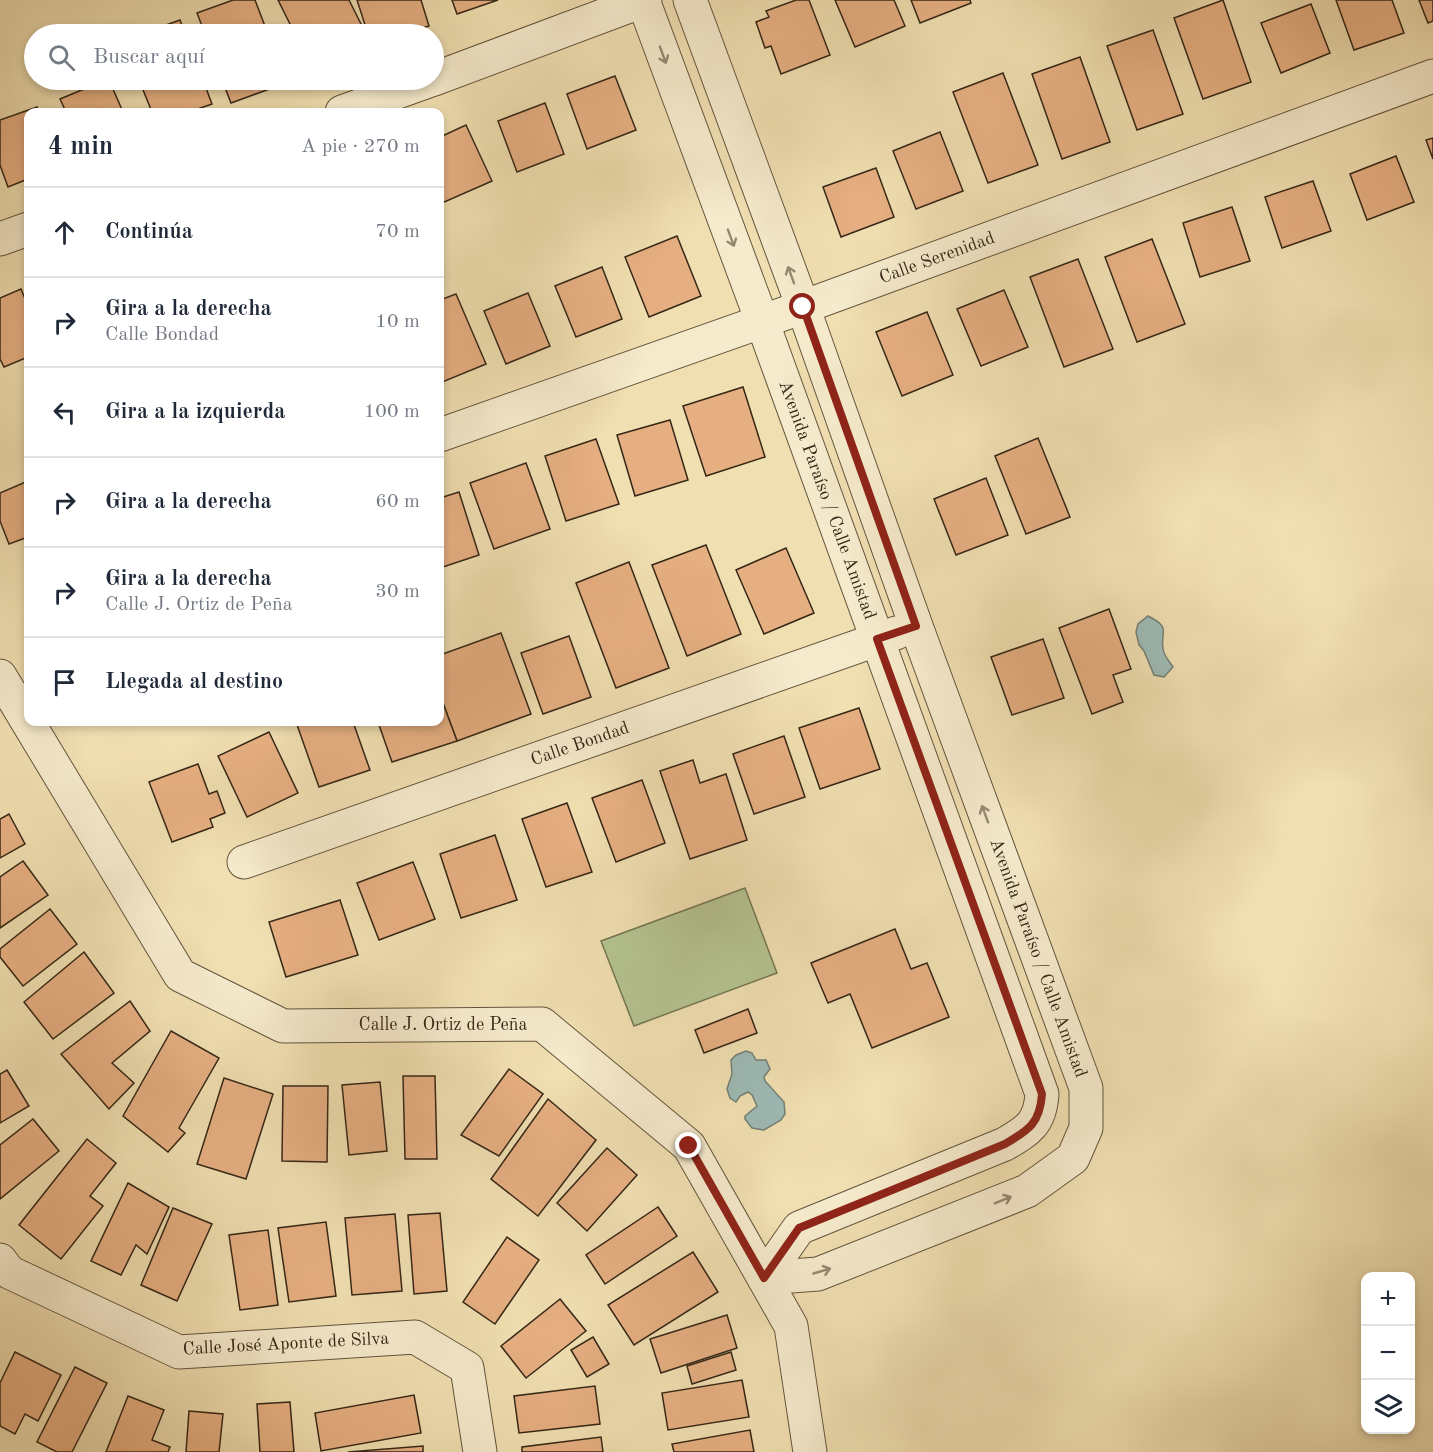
<!DOCTYPE html>
<html lang="es">
<head>
<meta charset="utf-8">
<style>
	body { margin:0; font-family:"Old Standard TT",serif; background:#f2f2f3; color:#1f2937 }
	.controls { position:absolute; right:18px; bottom:18px; display:grid; overflow:hidden; border-radius:12px; box-shadow:0 3px 9px #0003 }
	.controls button { width:54px; height:54px; display:grid; place-items:center; padding:0; border:0; border-bottom:2px solid #e0e1e3; background:#fff; color:#1f2937; font:30px sans-serif }
	.stop { position:absolute; width:18px; height:18px; margin:-14px; border:4px solid #8f2418; border-radius:50%; background:#fff }
	.stop.end { background:#8f2418; border-color:#fff; box-shadow:0 2px 6px #0008 }
	.list { margin:0; padding:0; list-style:none }
	h2 { display:flex; justify-content:space-between; align-items:center; height:78px; margin:0; padding:0 24px; font-size:26px }
	h2 small { font-size:20px; font-weight:400; color:#747a83 }
	.list li { display:grid; grid-template-columns:39px 1fr auto; gap:18px; align-items:center; box-sizing:border-box; height:90px; padding:0 24px; border-top:2px solid #e0e1e3 }
	.list b { display:block; font-size:22px; white-space:nowrap }
	.list p { margin:0; font-size:20px; white-space:nowrap; color:#747a83 }
	.list em { font-size:20px; font-style:normal; color:#747a83 }
	.icon { flex:none; width:33px; height:33px; fill:none; stroke:currentColor; stroke-width:2; stroke-linecap:round; stroke-linejoin:round }
	.map { position:relative; flex:none; width:1433px; height:1452px; overflow:hidden }
	.search { position:absolute; background:#fff; box-shadow:0 3px 9px #0003; left:24px; top:24px; width:420px; height:66px; display:flex; align-items:center; gap:15px; box-sizing:border-box; padding:0 21px; border-radius:33px; color:#747a83; font-size:22px }
	.panel { position:absolute; background:#fff; box-shadow:0 3px 9px #0003; left:24px; top:108px; width:420px; height:618px; border-radius:12px }
	.map>svg:first-child { display:block }
</style>
</head>
<body>
<div class="map">
<svg width="1433" height="1452" viewBox="0 0 1433 1452">
	<rect width="100%" height="100%" fill="#f0dfb1"/>
	<filter id="stains"><feTurbulence type="fractalNoise" baseFrequency=".00333" numOctaves="4"/><feColorMatrix values="0 0 0 0 .2 0 0 0 0 .09 0 0 0 0 .02 0 0 0 .5 -.17"/></filter>
	<radialGradient id="worn" r=".72"><stop offset=".6" stop-color="#630" stop-opacity="0"/><stop offset="1" stop-color="#630" stop-opacity=".3"/></radialGradient>
	<polygon fill="#b4c390" stroke="#747553" stroke-width="1.5" points="745,888 777,973 634,1026 601,941"/>
	<g fill="#9dbab5" stroke="#737f75" stroke-width="1.5">
		<path d="M1148 616C1172 628 1160 631 1163 649 1164 656 1169 661 1173 667L1164 677 1154 675 1144 651 1139 645 1136 632 1138 624Z"/>
		<polygon points="746,1051 752,1053 756,1060 766,1060 770,1069 764,1077 765,1081 784,1102 785,1114 781,1120 764,1130 752,1128 745,1119 745,1116 757,1106 752,1095 748,1092 740,1096 736,1102 730,1098 727,1089 732,1074 731,1060 736,1055"/>
	</g>
	<g fill="#e6af82" stroke="#352716" stroke-width="1.5">
		<polygon points="233,0 255,0 268,34 205,34 197,13"/>
		<polygon points="278,0 349,0 366,34 295,34"/>
		<polygon points="357,0 421,0 429,26 401,34 368,34"/>
		<polygon points="452,0 498,0 457,14"/>
		<polygon points="796,0 809,0 830,55 781,74 771,46 765,48 756,22 769,17 766,11"/>
		<polygon points="835,0 894,0 905,26 855,47"/>
		<polygon points="911,0 970,0 971,3 920,23"/>
		<polygon points="1223,0 1251,82 1203,99 1174,18"/>
		<polygon points="1336,0 1392,0 1404,33 1354,50"/>
		<polygon points="1419,0 1433,0 1433,21 1428,23"/>
		<polygon points="1311,4 1330,53 1281,73 1261,23"/>
		<polygon points="180,20 185,34 141,34"/>
		<polygon points="1153,30 1183,114 1137,130 1107,46"/>
		<polygon points="1080,57 1110,142 1062,159 1032,74"/>
		<polygon points="1003,73 1038,165 988,183 953,92"/>
		<polygon points="615,76 636,130 587,149 567,94"/>
		<polygon points="106,80 109,80 123,112 66,112 60,99"/>
		<polygon points="139,80 203,80 212,104 189,112 152,112"/>
		<polygon points="222,80 285,80 286,83 231,103"/>
		<polygon points="545,103 564,154 517,172 498,121"/>
		<polygon points="37,107 39,112 28,112 28,179 8,187 0,165 0,120"/>
		<polygon points="466,125 492,181 442,203 440,197 440,137"/>
		<polygon points="940,132 963,191 916,209 893,151"/>
		<polygon points="1433,138 1433,159 1426,140"/>
		<polygon points="1396,156 1414,202 1367,220 1350,174"/>
		<polygon points="876,168 894,217 841,237 823,187"/>
		<polygon points="1313,181 1331,231 1282,248 1265,197"/>
		<polygon points="1232,207 1250,261 1200,277 1183,223"/>
		<polygon points="677,236 701,296 649,317 625,257"/>
		<polygon points="1152,239 1185,324 1137,342 1105,257"/>
		<polygon points="1078,259 1113,349 1064,367 1030,277"/>
		<polygon points="602,267 622,319 576,337 555,286"/>
		<polygon points="21,289 28,306 28,357 4,367 0,359 0,298"/>
		<polygon points="1004,290 1028,347 981,366 957,309"/>
		<polygon points="528,293 550,346 506,364 484,311"/>
		<polygon points="456,294 486,364 440,383 440,300"/>
		<polygon points="927,312 953,375 902,396 876,332"/>
		<polygon points="743,387 765,457 706,476 683,406"/>
		<polygon points="670,420 688,480 635,496 617,435"/>
		<polygon points="1038,438 1070,517 1026,534 995,456"/>
		<polygon points="596,439 619,504 566,521 545,456"/>
		<polygon points="526,463 550,529 494,549 470,483"/>
		<polygon points="986,478 1008,535 956,555 934,499"/>
		<polygon points="28,481 28,537 9,544 0,521 0,493"/>
		<polygon points="459,492 479,555 440,568 440,498"/>
		<polygon points="706,545 741,634 687,656 652,565"/>
		<polygon points="786,548 814,613 764,634 736,570"/>
		<polygon points="629,562 669,668 616,688 576,583"/>
		<polygon points="1109,609 1131,669 1113,675 1123,702 1092,714 1059,628"/>
		<polygon points="501,633 531,714 457,741 440,695 440,655"/>
		<polygon points="569,636 591,697 543,714 521,653"/>
		<polygon points="1043,639 1064,698 1012,715 991,657"/>
		<polygon points="440,695 457,741 392,762 378,722 440,722"/>
		<polygon points="859,708 880,769 820,789 799,728"/>
		<polygon points="296,722 353,722 370,770 319,787"/>
		<polygon points="269,732 298,793 247,817 218,756"/>
		<polygon points="784,736 805,797 754,814 733,754"/>
		<polygon points="693,760 700,783 726,774 747,840 690,859 660,771"/>
		<polygon points="198,764 209,794 217,791 225,813 210,819 213,827 172,842 149,782"/>
		<polygon points="642,780 665,843 616,862 592,798"/>
		<polygon points="567,803 592,872 546,887 522,819"/>
		<polygon points="9,814 25,844 0,858 0,819"/>
		<polygon points="495,835 517,900 461,918 440,854"/>
		<polygon points="23,861 48,895 0,928 0,877"/>
		<polygon points="413,862 435,919 379,940 357,883"/>
		<polygon points="340,900 358,955 286,977 269,922"/>
		<polygon points="50,909 77,944 23,986 0,957 0,949"/>
		<polygon points="895,929 911,969 927,963 949,1017 872,1048 850,994 828,1003 811,963"/>
		<polygon points="84,952 114,993 53,1039 24,1002"/>
		<polygon points="130,1001 150,1031 112,1063 134,1083 109,1109 61,1054"/>
		<polygon points="748,1009 757,1033 704,1053 695,1030"/>
		<polygon points="171,1031 219,1058 179,1128 185,1133 168,1152 123,1116"/>
		<polygon points="509,1069 543,1094 499,1156 461,1135"/>
		<polygon points="7,1070 29,1106 0,1123 0,1074"/>
		<polygon points="403,1076 435,1076 437,1159 405,1159"/>
		<polygon points="224,1078 273,1094 246,1179 197,1164"/>
		<polygon points="380,1082 387,1151 349,1155 342,1085"/>
		<polygon points="283,1086 328,1086 327,1162 282,1161"/>
		<polygon points="548,1099 596,1140 538,1216 491,1179"/>
		<polygon points="33,1119 59,1151 0,1199 0,1145"/>
		<polygon points="87,1139 116,1163 90,1196 103,1206 61,1259 19,1225"/>
		<polygon points="607,1148 637,1175 587,1231 557,1203"/>
		<polygon points="128,1183 169,1207 147,1254 136,1245 121,1275 91,1261"/>
		<polygon points="658,1207 677,1236 605,1284 586,1255"/>
		<polygon points="173,1208 212,1224 177,1301 141,1285"/>
		<polygon points="440,1213 447,1291 414,1294 408,1215"/>
		<polygon points="395,1214 402,1291 352,1295 345,1218"/>
		<polygon points="326,1222 336,1296 289,1302 278,1228"/>
		<polygon points="268,1230 278,1305 240,1310 229,1235"/>
		<polygon points="507,1237 539,1260 495,1324 463,1302"/>
		<polygon points="693,1252 718,1292 634,1345 608,1305"/>
		<polygon points="560,1299 586,1331 526,1378 501,1346"/>
		<polygon points="727,1315 737,1348 661,1373 650,1339"/>
		<polygon points="593,1337 609,1364 587,1377 571,1350"/>
		<polygon points="15,1352 61,1375 38,1421 25,1414 15,1434 0,1426 0,1383"/>
		<polygon points="731,1352 736,1370 692,1384 687,1366"/>
		<polygon points="75,1367 107,1383 72,1452 57,1452 37,1442"/>
		<polygon points="742,1380 749,1417 668,1430 662,1393"/>
		<polygon points="595,1386 600,1424 519,1433 514,1396"/>
		<polygon points="414,1395 421,1433 321,1451 315,1413"/>
		<polygon points="128,1396 164,1410 152,1440 170,1447 168,1452 106,1452"/>
		<polygon points="290,1402 294,1452 260,1452 257,1404"/>
		<polygon points="189,1411 223,1414 219,1452 186,1452"/>
		<polygon points="750,1430 754,1452 674,1452 672,1444"/>
		<polygon points="601,1437 603,1452 522,1452 522,1447"/>
		<polygon points="423,1446 423,1452 348,1452"/>
	</g>
	<g fill="none" stroke-linecap="round" stroke-linejoin="round">
		<defs>
			<g id="minor">
				<path d="M643 0 762 321 1042 1094C1040 1123 1029 1130 1005 1144L799 1228 764 1278"/>
				<polyline points="690,0 803,307 916,626 1086,1088 1086,1128 1073,1158 1027,1191 818,1274 764,1278"/>
				<polyline points="434,79 645,0"/>
				<polyline points="342,112 431,80"/>
				<polyline points="0,239 28,229"/>
				<polyline points="440,435 803,307 1433,76"/>
				<polyline points="0,676 180,975 283,1026 542,1024 689,1146 791,1326 810,1452"/>
				<polyline points="244,862 896,633"/>
				<polyline points="0,1260 9,1272 179,1352 415,1337 467,1368 480,1452"/>
			</g>
		</defs>
		<use href="#minor" stroke="#64553d" stroke-width="35"/>
		<use href="#minor" stroke="#f5eacc" stroke-width="33"/>
	</g>
	<defs><path id="oneway-shaft" d="M-6 0H5M1.5-3L5.5 0L1.5 3" fill="none" stroke-width="1.6" stroke-linecap="round" stroke-linejoin="round" transform="scale(1.5)"/></defs>
	<g stroke="#958871">
		<use href="#oneway-shaft" transform="translate(663 55) rotate(70)"/>
		<use href="#oneway-shaft" transform="translate(731 238) rotate(70)"/>
		<use href="#oneway-shaft" transform="translate(791 275) rotate(-110)"/>
		<use href="#oneway-shaft" transform="translate(985 814) rotate(-110)"/>
		<use href="#oneway-shaft" transform="translate(1003 1200) rotate(-22)"/>
		<use href="#oneway-shaft" transform="translate(822 1271) rotate(-16)"/>
	</g>
	<g fill="none" stroke-linecap="round" stroke-linejoin="round">
		<path stroke="#8f2418" stroke-width="8" d="M689 1146 764 1278 799 1228 1005 1144C1029 1130 1040 1123 1042 1094L877 639 916 626 803 307"/>
	</g>
	<g text-anchor="middle" dominant-baseline="central" stroke-width="4.5" stroke-linejoin="round" paint-order="stroke">
		<g font-size="18" fill="#352716" stroke="#f5eacc">
			<text transform="translate(937 258) rotate(-20)">Calle Serenidad</text>
			<text transform="translate(827 500) rotate(70)">Avenida Paraíso / Calle Amistad</text>
			<text transform="translate(580 744) rotate(-19)">Calle Bondad</text>
			<text transform="translate(1038 958) rotate(70)">Avenida Paraíso / Calle Amistad</text>
			<text x="443" y="1025">Calle J. Ortiz de Peña</text>
			<text transform="translate(286 1344) rotate(-3)">Calle José Aponte de Silva</text>
		</g>
	</g>
	<rect width="100%" height="100%" filter="url(#stains)"/>
	<rect width="100%" height="100%" fill="url(#worn)"/>
</svg>
<div class="controls">
<button>+</button>
<button>−</button>
<button><svg class="icon" aria-label="layers" viewBox="0 0 24 24"><path d="M12 4l9 5-9 5-9-5zM3 14l9 5 9-5"/></svg></button>
</div>
<div class="stop" style="left:803px;top:307px"></div>
<div class="stop end" style="left:689px;top:1146px"></div>
<div class="search"><svg class="icon" aria-label="search" viewBox="0 0 24 24"><circle cx="10" cy="10" r="6"/><path d="M15 15l6 6"/></svg>Buscar aquí</div>
<section class="panel">
<h2>4 min<small>A pie · 270 m</small></h2>
<ul class="list">
<li><svg class="icon" aria-label="ahead" viewBox="0 0 24 24"><path d="M12 20V5M6 11l6-6 6 6"/></svg><div><b>Continúa</b></div><em>70 m</em></li>
<li><svg class="icon" aria-label="right" viewBox="0 0 24 24"><path d="M7 20v-9h11M14 6l5 5-5 5"/></svg><div><b>Gira a la derecha</b><p>Calle Bondad</p></div><em>10 m</em></li>
<li><svg class="icon" aria-label="left" viewBox="0 0 24 24"><path d="M17 20v-9H6M10 6l-5 5 5 5"/></svg><div><b>Gira a la izquierda</b></div><em>100 m</em></li>
<li><svg class="icon" aria-label="right" viewBox="0 0 24 24"><path d="M7 20v-9h11M14 6l5 5-5 5"/></svg><div><b>Gira a la derecha</b></div><em>60 m</em></li>
<li><svg class="icon" aria-label="right" viewBox="0 0 24 24"><path d="M7 20v-9h11M14 6l5 5-5 5"/></svg><div><b>Gira a la derecha</b><p>Calle J. Ortiz de Peña</p></div><em>30 m</em></li>
<li><svg class="icon" aria-label="arrive" viewBox="0 0 24 24"><path d="M6 21V4h12l-3 4 3 4H6"/></svg><div><b>Llegada al destino</b></div></li>
</ul>
</section>
</div>
</body>
</html>
